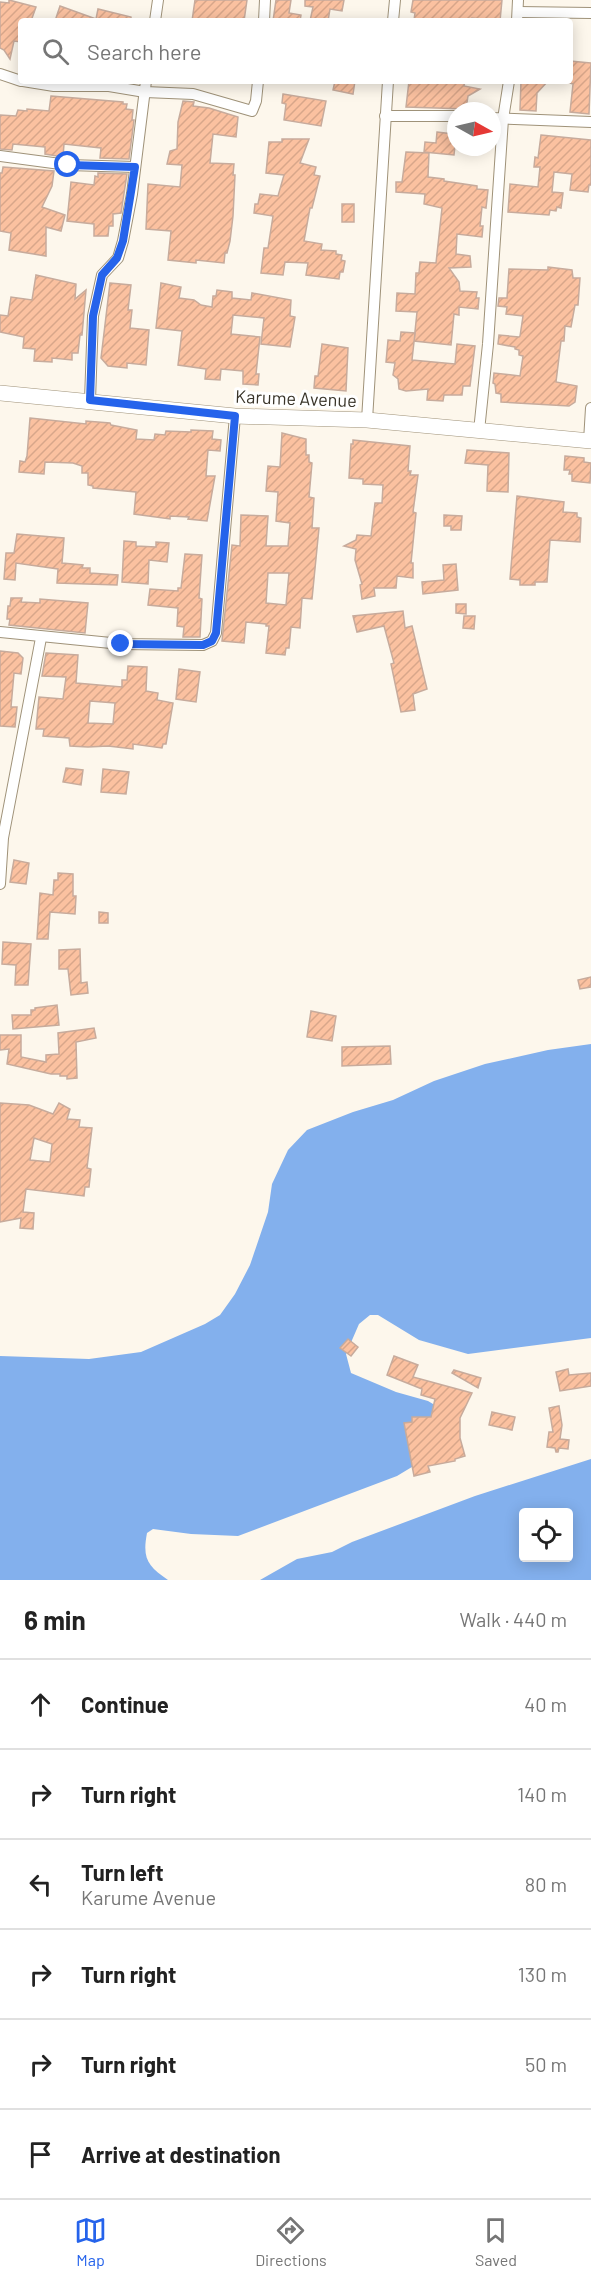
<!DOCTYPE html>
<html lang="en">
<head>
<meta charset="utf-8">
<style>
	body { margin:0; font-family:Barlow,sans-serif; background:#f2f2f2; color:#222 }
	.controls { position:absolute; right:18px; bottom:18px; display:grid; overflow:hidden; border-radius:6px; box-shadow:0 3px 15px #0003 }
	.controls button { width:54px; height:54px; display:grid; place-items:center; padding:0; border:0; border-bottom:2px solid #e0e0e0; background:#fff; color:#222; font:30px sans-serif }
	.compass { position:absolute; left:447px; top:102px; width:54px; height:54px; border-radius:50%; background:#fff; box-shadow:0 3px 15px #0003; rotate:98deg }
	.stop { position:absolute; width:18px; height:18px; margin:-14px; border:4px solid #2563eb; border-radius:50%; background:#fff }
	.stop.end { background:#2563eb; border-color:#fff; box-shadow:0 2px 6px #0008 }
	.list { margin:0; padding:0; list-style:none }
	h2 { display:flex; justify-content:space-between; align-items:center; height:78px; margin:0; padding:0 24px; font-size:26px }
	h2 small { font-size:20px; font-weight:400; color:#767676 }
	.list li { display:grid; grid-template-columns:39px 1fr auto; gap:18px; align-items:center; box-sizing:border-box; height:90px; padding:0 24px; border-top:2px solid #e0e0e0 }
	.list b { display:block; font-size:22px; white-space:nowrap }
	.list p { margin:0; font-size:20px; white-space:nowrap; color:#767676 }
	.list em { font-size:20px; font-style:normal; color:#767676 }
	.icon { flex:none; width:33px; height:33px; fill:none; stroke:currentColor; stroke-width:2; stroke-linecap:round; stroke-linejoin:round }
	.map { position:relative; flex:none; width:591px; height:1580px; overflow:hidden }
	.search { position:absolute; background:#fff; box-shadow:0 3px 15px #0003; left:18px; right:18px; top:18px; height:66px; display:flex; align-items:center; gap:15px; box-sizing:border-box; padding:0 21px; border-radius:6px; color:#767676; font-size:22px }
	.sheet { height:618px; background:#fff }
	nav { display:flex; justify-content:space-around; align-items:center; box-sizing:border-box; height:84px; border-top:2px solid #e0e0e0; background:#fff; font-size:16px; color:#767676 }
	nav a { display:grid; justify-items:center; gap:3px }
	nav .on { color:#2563eb }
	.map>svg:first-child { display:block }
</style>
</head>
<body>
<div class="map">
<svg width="591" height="1580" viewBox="0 0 591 1580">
	<defs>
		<pattern id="building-hatch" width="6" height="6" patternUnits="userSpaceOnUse" patternTransform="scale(1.5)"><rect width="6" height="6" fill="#fbc1a0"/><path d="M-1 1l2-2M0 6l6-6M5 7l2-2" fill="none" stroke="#d8a68a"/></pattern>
	</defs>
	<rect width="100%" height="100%" fill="#fdf7ec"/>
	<g fill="#83b0ed" fill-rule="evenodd">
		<path d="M591 1044V1338L468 1354 419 1340 378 1315H370L359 1324 346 1354 351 1373 396 1392 428 1401 458 1419 460 1432 440 1450 397 1476 238 1536 191 1534 153 1529 147 1533C142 1559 148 1566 168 1580H0V1356L89 1359 141 1352 205 1324 220 1315 235 1294 250 1265 268 1212 272 1184 288 1150 307 1130 353 1112 393 1100 434 1081 485 1064 548 1050Z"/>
		<path d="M591 1459V1580H260L297 1559 332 1552 352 1542 475 1496ZM524 1512H568V1558H524Z"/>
	</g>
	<g fill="url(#building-hatch)" stroke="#c7ab9c" stroke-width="1.5" fill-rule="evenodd">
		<polygon points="9,0 36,7 31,21 21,21 21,42 14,41 10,59 4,50 0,48 0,2 9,3"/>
		<polygon points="195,0 247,0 244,21 192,21"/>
		<polygon points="276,0 291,0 289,13 301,15 300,21 273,21"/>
		<polygon points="305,0 344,0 342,11 330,9 328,21 310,21 313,7 305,6"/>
		<polygon points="413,0 502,0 500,21 472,18 472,21 414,20 415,13 411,12"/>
		<polygon points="60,6 96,19 98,9 131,17 131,21 55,21"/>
		<polygon points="570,61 591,63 589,114 570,112 573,84 570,83"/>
		<polygon points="335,81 355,81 353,94 333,90"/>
		<polygon points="409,81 465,81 464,86 480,89 468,96 466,109 406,107"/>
		<polygon points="521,81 548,81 537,93 536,111 520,110"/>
		<polygon points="283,94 326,101 321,126 284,120 286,104 282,103"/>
		<polygon points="51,96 123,102 123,104 127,104 126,109 133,110 132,120 134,120 129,159 100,158 101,148 64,144 63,157 45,154 45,147 13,144 12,150 0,149 0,115 16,116 18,110 27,111 27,109 49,111"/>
		<polygon points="183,101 194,102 193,106 209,108 238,117 236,137 213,134 210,163 234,164 233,175 235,175 233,216 230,241 227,253 225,253 224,263 196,260 196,263 168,260 171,231 146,229 148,184 180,187 182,165 167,164 170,151 177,149 178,122"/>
		<polygon points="437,132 453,134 453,136 456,137 454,155 424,152 425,142 436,143"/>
		<polygon points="541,135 591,140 591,185 589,185 588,192 570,190 572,174 554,172 552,192 563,193 561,208 557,207 556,211 550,210 549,215 508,212 510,184 538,187 540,167 534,167 535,157 538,158"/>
		<polygon points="282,139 309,139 300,163 316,167 314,175 320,176 312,208 310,208 304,241 322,244 321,250 336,251 336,254 342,255 341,260 345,261 343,272 340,272 339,279 306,275 308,263 285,262 283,275 261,273 264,248 268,248 273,216 254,213 255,204 258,204 260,194 278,196 284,175 266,173 269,142 282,142"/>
		<polygon points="406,152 429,153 428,177 444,179 444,181 477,186 477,189 488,190 486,208 482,207 480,226 483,226 482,237 457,234 456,254 470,256 471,267 449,268 459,282 460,291 477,292 476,298 479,298 478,309 459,307 459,315 454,314 451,345 414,341 417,312 396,311 397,293 415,294 416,273 419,273 420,262 436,263 442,208 424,204 425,194 396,192 396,182 402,182"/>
		<polygon points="3,167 54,171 52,186 42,207 65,215 61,231 46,227 46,256 9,250 11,233 0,231 0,173 2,173"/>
		<polygon points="98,173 127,174 121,213 113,214 113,226 109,226 108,236 94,236 94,224 67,221 71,182 94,185 95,176 98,177"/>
		<rect x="342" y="204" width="12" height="18"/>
		<polygon points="548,267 572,270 573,278 580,278 578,305 575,305 571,327 565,326 564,341 561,341 556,382 577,386 575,402 569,406 501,402 501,394 496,393 495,384 493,383 494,373 520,376 523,356 519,355 519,350 515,349 515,347 498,344 499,335 519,337 520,336 523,316 506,314 507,307 498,306 499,298 507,298 509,269 548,270"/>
		<polygon points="36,275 76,284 75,299 86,290 82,335 80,335 78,353 72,353 72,360 52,358 52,362 34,361 35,349 23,348 24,337 0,332 0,315 8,316 11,297 32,300"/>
		<polygon points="110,283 131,285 128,310 132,310 130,328 149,330 146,365 127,363 127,368 108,366 101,358"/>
		<polygon points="161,283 181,287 179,298 194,300 201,305 212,307 213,296 216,296 217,290 232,292 232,298 251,300 252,293 291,300 290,316 295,317 290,347 261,344 264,318 233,315 231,334 260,337 256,374 259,374 258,385 243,384 243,371 221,369 220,380 205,379 206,369 178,365 182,331 156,328"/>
		<polygon points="401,332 415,333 412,360 455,364 457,344 475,346 470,386 463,386 462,395 444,395 443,401 427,400 428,389 406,391 399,389 398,379 393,375 395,363 386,362 388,340 400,341"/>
		<polygon points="322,344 348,348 346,391 314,388 315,376 318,376"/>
		<polygon points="30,418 86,424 86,421 110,423 111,425 137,430 136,439 154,440 155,434 165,435 166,431 191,432 191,430 213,431 212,439 221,440 220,451 208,450 206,476 215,476 207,521 188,519 189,517 170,516 170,519 134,514 136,492 93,488 93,486 88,485 88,473 82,473 82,466 73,463 45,462 44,474 19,472 20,461 25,462 27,456"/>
		<path d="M282 433 306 439V455H309V462L312 463 309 497 314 498 312 528H319L312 599 302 598 300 628 291 627 289 648H286L285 655 266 653 269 626H266V624L246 622 244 643 222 641 232 545 240 546 241 515 268 516 266 546H288L290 523 276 521 278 492 266 491 268 466 280 467ZM268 573H289L286 605 266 603Z"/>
		<polygon points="353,440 410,446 408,471 411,471 410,475 418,475 413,512 416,513 411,563 413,563 413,578 397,576 396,588 374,588 375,596 362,599 360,585 362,584 355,560 356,549 344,546 356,540 357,535 371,536 375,503 382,503 383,485 363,484 363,479 349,478 351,444 353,444"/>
		<polygon points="467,450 509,453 508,492 487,491 488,465 465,463"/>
		<polygon points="565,456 584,458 584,462 591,463 590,483 572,481 572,474 569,474 570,470 564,470"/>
		<polygon points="517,496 564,502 563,512 577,513 577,517 581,518 580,542 550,540 547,582 535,582 535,585 520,585 520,580 510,579"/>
		<polygon points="444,515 462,516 461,530 451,530 451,526 444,526"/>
		<polygon points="17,534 64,538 62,563 83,565 82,568 90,568 90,573 118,575 117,585 57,583 58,569 16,563 15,580 4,579 6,553 14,553"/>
		<polygon points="124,541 136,542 136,546 156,547 156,542 169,543 167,562 149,560 148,584 122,582"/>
		<polygon points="185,554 202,555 199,598 202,599 200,637 183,637 184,627 177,626 178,608 148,605 150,589 178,591 178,588 181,588"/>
		<polygon points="456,564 458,590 423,594 422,582 444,580 443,565"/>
		<polygon points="11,598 22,598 21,602 40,603 40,599 88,603 85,633 9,625 10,619 7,619 8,606 10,606"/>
		<polygon points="456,604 466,604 466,614 456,613"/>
		<polygon points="403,611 405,628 412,626 427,689 413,694 415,710 401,712 391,664 394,663 384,626 357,632 353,616"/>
		<polygon points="464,616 475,616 474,629 463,628"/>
		<polygon points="0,651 18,653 23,658 21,674 14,673 11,707 17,707 15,727 0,726"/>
		<path d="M46 653 78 655 76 683 122 687V680H127L128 666 147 667 146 691 158 693 157 700 173 703 166 744H163L162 748 133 744V749L108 746 88 747 70 746 69 738 43 736 44 729H36L39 697 63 699 66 677 42 676ZM90 701 115 703 113 724 88 723Z"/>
		<polygon points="179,669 200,672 196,702 176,699"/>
		<polygon points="66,768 83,770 81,785 63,782"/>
		<polygon points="103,769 129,772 126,794 101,792"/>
		<polygon points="14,860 29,863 26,884 10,882"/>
		<polygon points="58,873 73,874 73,896 76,896 75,914 50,912 48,939 37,939 40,893 53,895 54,880 58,880"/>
		<polygon points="99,912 108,913 108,923 99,923"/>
		<polygon points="3,942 31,944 28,985 15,985 16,965 2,964"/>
		<polygon points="80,949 81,983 87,982 88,993 71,995 68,969 59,969 59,950"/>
		<polygon points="591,977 591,987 580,989 578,980"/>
		<polygon points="57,1005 59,1025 13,1029 12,1015 31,1015 31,1010 35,1010 35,1008"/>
		<polygon points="311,1011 336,1016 332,1041 307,1037"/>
		<polygon points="94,1028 96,1038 76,1042 77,1078 67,1079 67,1076 60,1076 60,1074 51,1074 7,1064 9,1049 0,1050 0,1035 21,1035 21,1057 46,1062 46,1055 59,1054 58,1033"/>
		<polygon points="390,1046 391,1064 342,1066 342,1047"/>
		<path d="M0 1103 29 1105 53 1114 59 1103 70 1109 67 1119 80 1120 79 1127 92 1128 87 1168 91 1169 89 1187H85L84 1196 26 1189 23 1212 34 1213 33 1229 20 1228 21 1218 0 1222ZM34 1138 52 1144 50 1162 30 1160Z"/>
		<polygon points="348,1339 358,1347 351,1356 340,1348"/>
		<polygon points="394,1356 418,1365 413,1377 472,1393 460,1418 460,1438 465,1456 455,1459 455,1461 428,1466 430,1472 414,1476 404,1423 412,1422 412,1417 431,1417 435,1399 421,1395 422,1389 387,1375"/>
		<polygon points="568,1369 569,1375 591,1373 591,1386 560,1391 556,1372"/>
		<polygon points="454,1370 481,1378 478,1388 452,1373"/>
		<polygon points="559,1406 562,1425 560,1439 569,1440 568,1449 559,1448 558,1452 556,1452 555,1448 547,1447 549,1432 553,1432 549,1408"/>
		<polygon points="492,1412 515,1417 512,1430 489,1425"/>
	</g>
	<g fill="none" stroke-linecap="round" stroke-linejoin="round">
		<defs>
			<g id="minor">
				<polyline points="518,12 591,13"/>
				<polyline points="155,21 158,0"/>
				<polyline points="264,21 265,0"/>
				<polyline points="393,21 395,0"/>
				<polyline points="517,21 518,0"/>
				<polyline points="0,74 21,81"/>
				<polyline points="23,81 54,86 109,86 145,92 193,94 252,111 256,101 258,81"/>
				<polyline points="385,116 456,116"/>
				<polyline points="492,118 591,122"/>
				<polyline points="0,156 68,165 135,167"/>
				<polyline points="90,400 93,316 102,275 118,258 123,241 132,194 146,81"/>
				<polyline points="367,420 388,81"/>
				<polyline points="479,431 488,344 503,119 509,81"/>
				<polyline points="589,441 591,408"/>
				<polyline points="0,632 121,644 203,645 212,641 216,633 235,416"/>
				<polyline points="0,884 3,838 41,638"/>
			</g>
			<polyline id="secondary" points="0,393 235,416 367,420 591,441"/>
		</defs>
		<use href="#minor" stroke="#9f9279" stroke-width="12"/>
		<use href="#secondary" stroke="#9f9279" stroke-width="16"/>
		<use href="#minor" stroke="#fff" stroke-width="10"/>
		<use href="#secondary" stroke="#fff" stroke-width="15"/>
	</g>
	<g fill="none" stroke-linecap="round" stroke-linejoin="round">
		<polyline stroke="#2563eb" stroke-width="8" points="68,165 135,167 123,241 117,258 102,275 93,316 90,400 235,416 216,633 212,641 203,645 121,644"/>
	</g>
	<g text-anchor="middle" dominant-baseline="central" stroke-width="6" stroke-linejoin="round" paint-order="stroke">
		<g font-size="18" fill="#393429" stroke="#fff">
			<text transform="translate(296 398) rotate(2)">Karume Avenue</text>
		</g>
	</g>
</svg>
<div class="controls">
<button><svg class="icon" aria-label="locate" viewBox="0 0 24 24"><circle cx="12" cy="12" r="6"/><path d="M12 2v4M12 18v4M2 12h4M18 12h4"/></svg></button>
</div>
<svg class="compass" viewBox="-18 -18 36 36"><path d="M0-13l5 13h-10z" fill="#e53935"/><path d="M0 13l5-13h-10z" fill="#767676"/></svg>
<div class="stop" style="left:68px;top:165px"></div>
<div class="stop end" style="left:121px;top:644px"></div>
<div class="search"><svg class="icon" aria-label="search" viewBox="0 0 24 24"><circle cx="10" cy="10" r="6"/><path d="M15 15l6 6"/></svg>Search here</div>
</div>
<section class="sheet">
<h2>6 min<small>Walk · 440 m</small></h2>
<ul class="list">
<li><svg class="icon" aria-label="ahead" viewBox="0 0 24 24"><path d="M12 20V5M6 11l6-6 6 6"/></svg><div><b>Continue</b></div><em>40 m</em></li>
<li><svg class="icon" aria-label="right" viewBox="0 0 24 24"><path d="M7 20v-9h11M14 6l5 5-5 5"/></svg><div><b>Turn right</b></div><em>140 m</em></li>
<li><svg class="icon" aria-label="left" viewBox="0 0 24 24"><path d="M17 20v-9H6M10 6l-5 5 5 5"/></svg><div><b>Turn left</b><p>Karume Avenue</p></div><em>80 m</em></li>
<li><svg class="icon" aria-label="right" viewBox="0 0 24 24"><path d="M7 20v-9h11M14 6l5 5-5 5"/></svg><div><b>Turn right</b></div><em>130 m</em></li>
<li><svg class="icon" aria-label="right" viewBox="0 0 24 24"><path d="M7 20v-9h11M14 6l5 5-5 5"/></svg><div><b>Turn right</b></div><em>50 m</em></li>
<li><svg class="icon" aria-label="arrive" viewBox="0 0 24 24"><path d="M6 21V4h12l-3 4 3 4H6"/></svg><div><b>Arrive at destination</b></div></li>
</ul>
</section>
<nav>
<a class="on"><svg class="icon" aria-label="map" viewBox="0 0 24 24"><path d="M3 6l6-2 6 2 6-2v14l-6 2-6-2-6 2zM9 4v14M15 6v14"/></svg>Map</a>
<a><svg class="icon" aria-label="directions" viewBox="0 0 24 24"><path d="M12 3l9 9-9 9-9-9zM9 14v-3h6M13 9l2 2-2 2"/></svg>Directions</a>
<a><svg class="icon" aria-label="saved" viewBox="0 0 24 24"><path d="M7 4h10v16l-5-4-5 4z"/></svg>Saved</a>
</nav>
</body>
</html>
